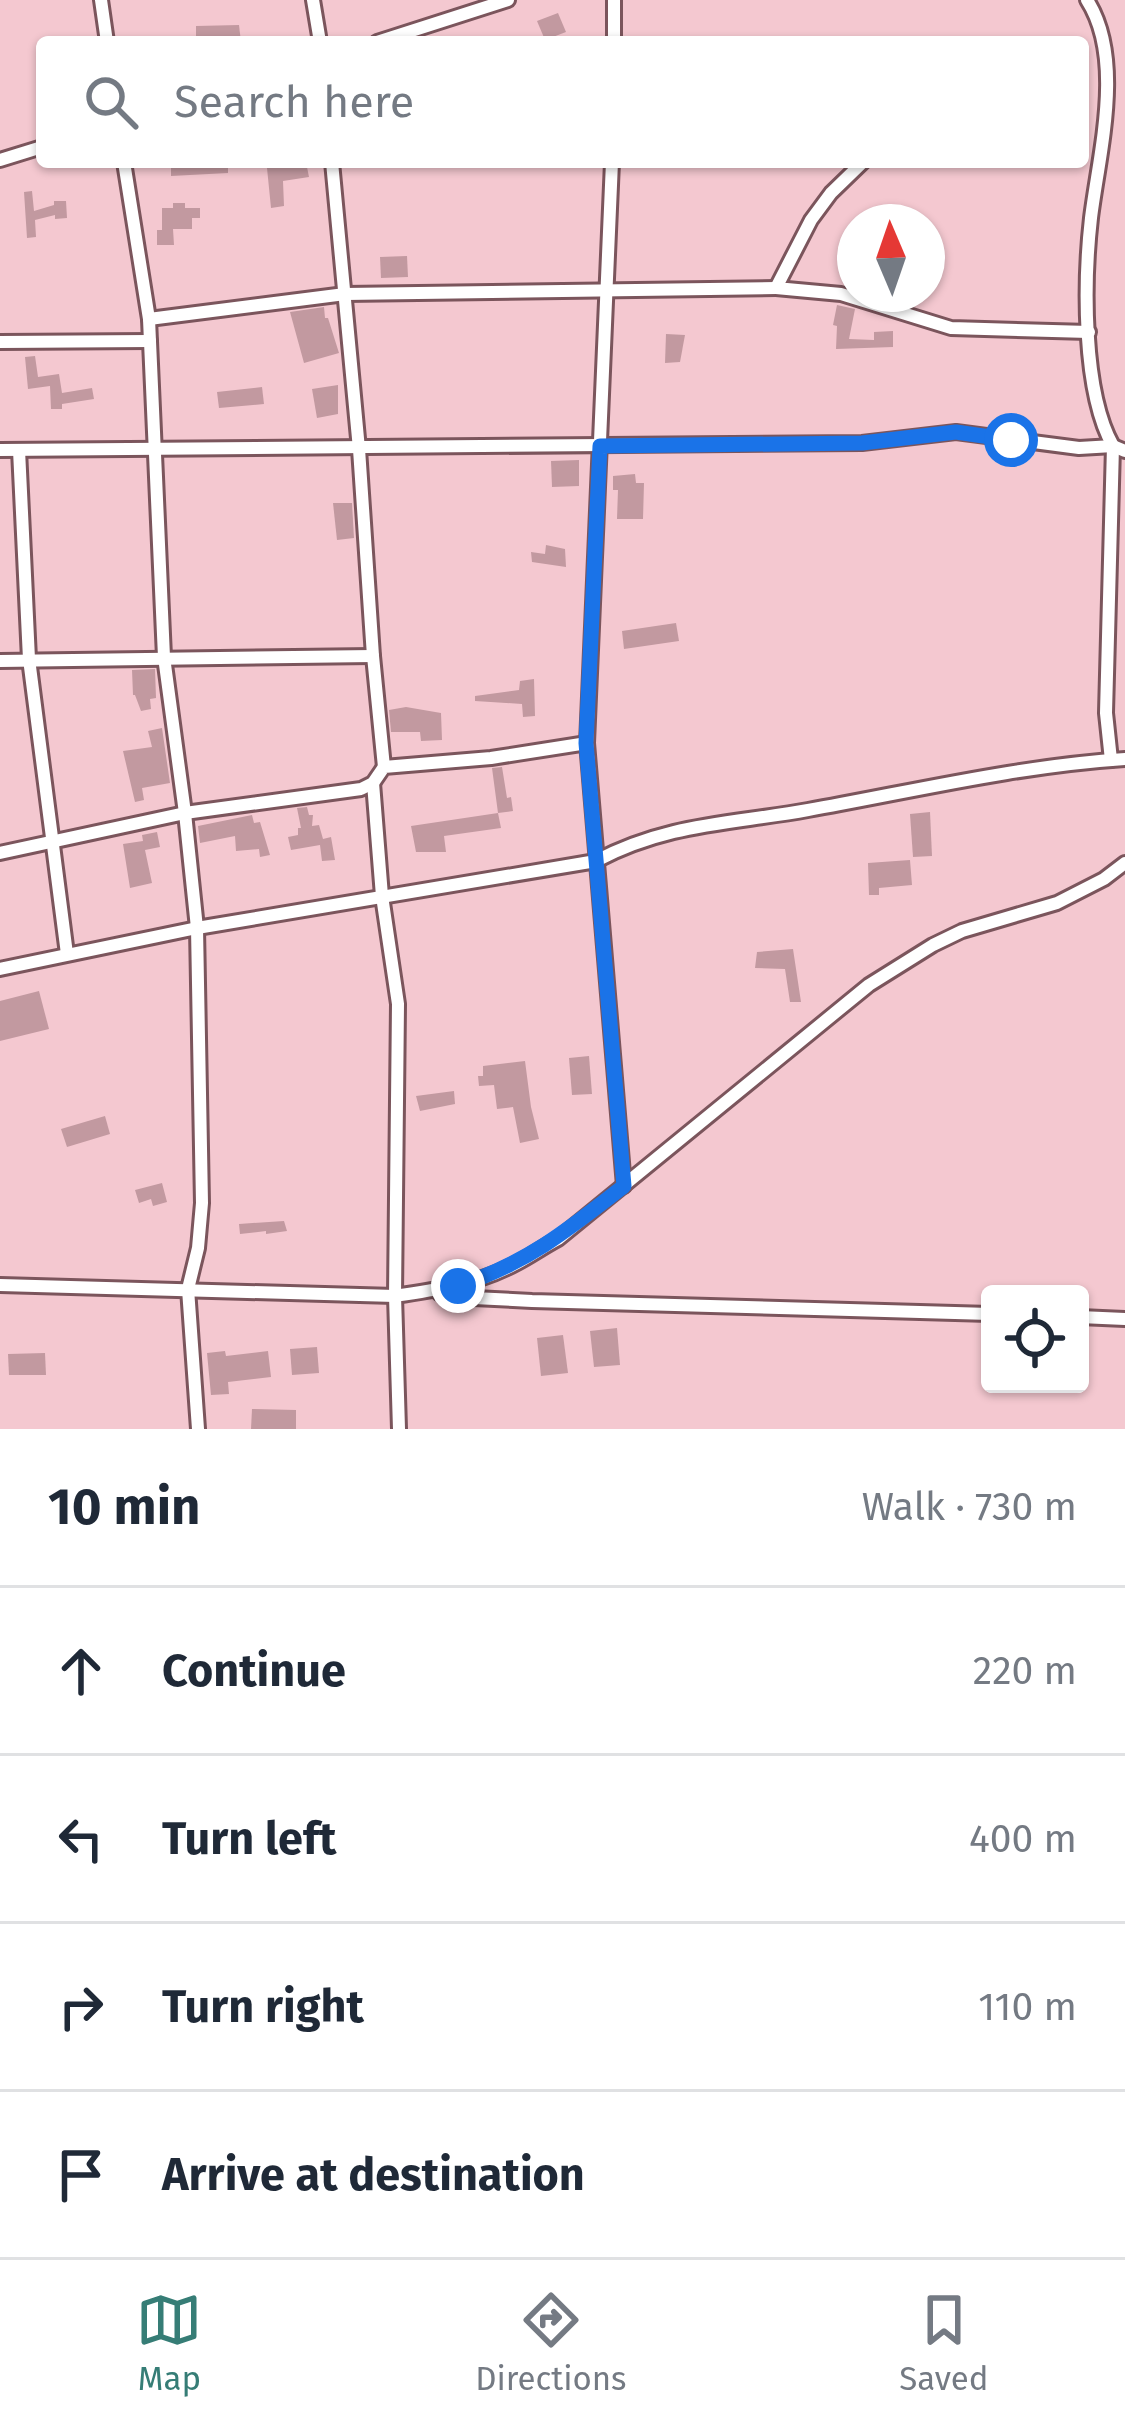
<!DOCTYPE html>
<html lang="en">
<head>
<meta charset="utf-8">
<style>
	body { margin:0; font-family:"Fira Sans",sans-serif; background:#f2f2f3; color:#1f2937 }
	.controls { position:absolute; right:36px; bottom:36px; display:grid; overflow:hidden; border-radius:12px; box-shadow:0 3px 9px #0004 }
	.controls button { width:108px; height:108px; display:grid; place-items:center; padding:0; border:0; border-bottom:3px solid #e0e1e3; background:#fff; color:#1f2937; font:60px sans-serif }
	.compass { position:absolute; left:837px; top:204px; width:108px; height:108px; border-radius:50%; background:#fff; box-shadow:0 3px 9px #0004; rotate:358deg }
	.stop { position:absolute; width:36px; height:36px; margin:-27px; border:9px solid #1a73e8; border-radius:50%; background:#fff }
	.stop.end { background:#1a73e8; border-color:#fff; box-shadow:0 3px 12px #0008 }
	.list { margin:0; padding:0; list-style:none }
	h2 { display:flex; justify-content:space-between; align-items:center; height:156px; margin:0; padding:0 48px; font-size:51px }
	h2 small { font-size:39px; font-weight:400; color:#747a83 }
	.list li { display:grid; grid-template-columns:78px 1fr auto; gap:36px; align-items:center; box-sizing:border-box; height:168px; padding:0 48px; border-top:3px solid #e0e1e3 }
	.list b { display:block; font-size:45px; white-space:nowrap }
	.list em { font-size:39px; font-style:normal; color:#747a83 }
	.icon { flex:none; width:66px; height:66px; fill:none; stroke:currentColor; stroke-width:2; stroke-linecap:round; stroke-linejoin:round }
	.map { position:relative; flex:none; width:1125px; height:1429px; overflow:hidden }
	.search { position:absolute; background:#fff; box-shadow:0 3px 9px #0004; left:36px; right:36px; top:36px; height:132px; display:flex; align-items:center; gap:30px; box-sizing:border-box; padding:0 42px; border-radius:12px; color:#747a83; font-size:45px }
	.sheet { height:828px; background:#fff }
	nav { display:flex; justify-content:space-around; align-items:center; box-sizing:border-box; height:168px; border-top:3px solid #e0e1e3; background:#fff; font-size:33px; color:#747a83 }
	nav a { display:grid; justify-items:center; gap:6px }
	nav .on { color:#367d76 }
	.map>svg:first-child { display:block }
</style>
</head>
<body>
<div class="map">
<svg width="1125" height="1429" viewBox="0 0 1125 1429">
	<rect width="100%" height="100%" fill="#f4c8d0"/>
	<g fill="#c299a0">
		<polygon points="558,13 566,32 545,40 537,21"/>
		<polygon points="239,25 241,42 196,42 196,26"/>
		<polygon points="205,162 228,162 228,173 171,176 171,166 205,165"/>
		<polygon points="281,162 306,162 309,177 283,181 284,206 271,208 267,168 282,167"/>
		<polygon points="32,191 34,211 54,205 54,201 66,201 67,218 55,219 55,215 35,220 36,237 27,238 24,192"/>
		<polygon points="173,203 185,203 185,208 200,208 200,218 192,218 192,229 173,229 174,245 157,245 157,230 162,230 162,208 173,208"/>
		<polygon points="407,256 408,277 381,278 380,257"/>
		<polygon points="837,305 855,309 849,339 874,340 874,332 893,331 893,347 836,349 837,326 833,325"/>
		<polygon points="324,307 325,318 328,318 339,353 304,363 290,312"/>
		<polygon points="666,334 685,335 680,362 665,363"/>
		<polygon points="35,356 38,377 59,374 62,393 92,388 94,399 62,404 62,409 51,409 50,386 28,389 25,357"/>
		<polygon points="338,385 338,414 317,418 312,389"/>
		<polygon points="262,387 264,404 219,408 217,392"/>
		<polygon points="579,460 579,486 552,487 551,461"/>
		<polygon points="635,474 636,483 644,483 643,519 617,519 618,490 613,490 613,476"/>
		<polygon points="333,503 352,503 354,538 337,540"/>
		<polygon points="546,545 565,549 566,567 532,562 531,552 545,554"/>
		<polygon points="676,623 679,641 624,649 622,631"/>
		<polygon points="155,669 156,698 150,699 151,709 141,711 135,695 133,695 132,670"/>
		<polygon points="534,679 535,716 523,717 522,704 475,701 475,696 519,690 520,681"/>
		<polygon points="406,707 441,713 442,740 421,741 420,732 391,732 389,710"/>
		<polygon points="162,728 170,783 142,788 144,800 135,802 123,751 152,747 148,731"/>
		<polygon points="502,767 507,798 511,797 513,811 498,813 492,768"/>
		<polygon points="307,807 309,815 313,815 312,826 319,825 323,839 331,837 335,860 322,861 320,845 291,850 288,837 298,835 298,828 301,828 297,808"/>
		<polygon points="930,812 932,856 913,857 910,814"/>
		<polygon points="498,813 501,828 444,836 446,852 416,852 411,826"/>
		<polygon points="252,815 254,823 260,822 270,855 260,857 259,849 236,851 235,836 200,843 198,826"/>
		<polygon points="157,832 160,847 145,850 152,883 130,888 123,844 143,841 142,835"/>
		<polygon points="910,860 912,885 879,888 879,895 869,895 868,863"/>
		<polygon points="793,949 801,1002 790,1002 785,969 755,968 757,952"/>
		<polygon points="39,991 49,1029 0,1041 0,1001"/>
		<polygon points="589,1056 592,1094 572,1095 569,1058"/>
		<polygon points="525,1061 531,1107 539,1139 520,1143 513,1107 497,1109 494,1085 479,1086 478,1076 483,1076 483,1066"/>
		<polygon points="454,1091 455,1104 420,1111 416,1096"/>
		<polygon points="105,1116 110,1134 67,1147 61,1129"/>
		<polygon points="162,1183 167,1202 153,1206 151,1199 139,1203 135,1190"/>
		<polygon points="284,1221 287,1231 266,1234 266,1231 240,1234 239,1224"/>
		<polygon points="617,1328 620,1365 594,1367 590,1331"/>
		<polygon points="563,1335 568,1373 541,1376 537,1338"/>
		<polygon points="317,1347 319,1373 292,1375 290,1349"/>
		<polygon points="225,1351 226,1356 268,1351 271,1377 228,1382 229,1394 211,1395 207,1353"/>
		<polygon points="45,1353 46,1375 9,1375 8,1354"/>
		<polygon points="252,1409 296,1410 296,1429 251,1429"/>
	</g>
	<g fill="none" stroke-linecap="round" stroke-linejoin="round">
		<defs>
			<g id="street">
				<polyline points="101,0 107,42"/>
				<polyline points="313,0 320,42"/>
				<path d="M1087 0C1125 59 1099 153 1091 218 1084 280 1082 391 1113 446L1106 713 1111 760"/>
				<polyline points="377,42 508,0"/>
				<polyline points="614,42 614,0"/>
				<polyline points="0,160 42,147"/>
				<polyline points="124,162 149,319 164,657 185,813 197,928 202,1203 198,1248 188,1289 198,1429"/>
				<polyline points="332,162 359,449 373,656 384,767"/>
				<polyline points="863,162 831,193 811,220 776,288 841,294 951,328 1089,332"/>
				<polyline points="149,319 345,294 776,288"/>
				<polyline points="0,342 150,341"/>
				<polyline points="0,450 862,443 956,432 1079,448 1113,446 1125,451"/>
				<polyline points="19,450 29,659 67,954"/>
				<polyline points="0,661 373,656"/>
				<polyline points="587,743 612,162"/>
				<polyline points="373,783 382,896 398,1004 395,1296 399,1429"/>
				<polyline points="0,853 185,813 361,789 373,783 384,767 491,758 587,743 624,1186"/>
				<path d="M0 969 197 928 596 861C668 823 731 824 808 810 914 791 1018 766 1125 759"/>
				<path d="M0 1285 395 1296C433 1290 472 1285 507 1268 525 1260 541 1248 558 1239L869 985 933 945 962 931 1057 903 1104 879 1125 863"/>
				<polyline points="439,1293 474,1298 532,1301 990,1314"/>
				<polyline points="1080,1317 1125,1319"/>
			</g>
		</defs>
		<use href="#street" stroke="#7b555c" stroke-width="18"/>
		<use href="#street" stroke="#fff" stroke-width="12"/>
	</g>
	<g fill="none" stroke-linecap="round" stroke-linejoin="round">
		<path stroke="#1a73e8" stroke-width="15" d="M458 1286C527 1263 568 1230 624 1186L586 743 600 446 862 443 956 432 1011 440"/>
	</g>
</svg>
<div class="controls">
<button><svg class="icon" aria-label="locate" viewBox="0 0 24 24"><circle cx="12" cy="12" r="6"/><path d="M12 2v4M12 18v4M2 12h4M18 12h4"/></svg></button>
</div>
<svg class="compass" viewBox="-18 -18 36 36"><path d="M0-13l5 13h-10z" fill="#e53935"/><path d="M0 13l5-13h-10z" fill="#747a83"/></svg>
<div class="stop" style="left:1011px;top:440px"></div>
<div class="stop end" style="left:458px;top:1286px"></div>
<div class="search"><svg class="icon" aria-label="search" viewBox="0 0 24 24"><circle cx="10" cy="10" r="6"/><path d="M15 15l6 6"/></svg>Search here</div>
</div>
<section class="sheet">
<h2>10 min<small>Walk · 730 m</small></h2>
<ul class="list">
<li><svg class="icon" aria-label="ahead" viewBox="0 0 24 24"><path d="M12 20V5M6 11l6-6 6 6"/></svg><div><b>Continue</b></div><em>220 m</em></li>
<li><svg class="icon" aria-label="left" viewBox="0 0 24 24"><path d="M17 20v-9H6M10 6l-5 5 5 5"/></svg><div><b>Turn left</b></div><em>400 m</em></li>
<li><svg class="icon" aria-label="right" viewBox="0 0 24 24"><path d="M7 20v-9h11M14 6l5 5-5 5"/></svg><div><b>Turn right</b></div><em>110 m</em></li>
<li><svg class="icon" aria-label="arrive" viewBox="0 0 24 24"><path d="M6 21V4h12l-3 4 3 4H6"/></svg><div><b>Arrive at destination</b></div></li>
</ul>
</section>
<nav>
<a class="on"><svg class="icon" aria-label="map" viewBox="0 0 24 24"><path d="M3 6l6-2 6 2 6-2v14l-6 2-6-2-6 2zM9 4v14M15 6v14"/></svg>Map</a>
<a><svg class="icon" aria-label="directions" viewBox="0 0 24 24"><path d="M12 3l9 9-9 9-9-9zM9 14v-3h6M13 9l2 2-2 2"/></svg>Directions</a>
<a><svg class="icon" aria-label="saved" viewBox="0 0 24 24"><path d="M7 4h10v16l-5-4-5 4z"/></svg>Saved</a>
</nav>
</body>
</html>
